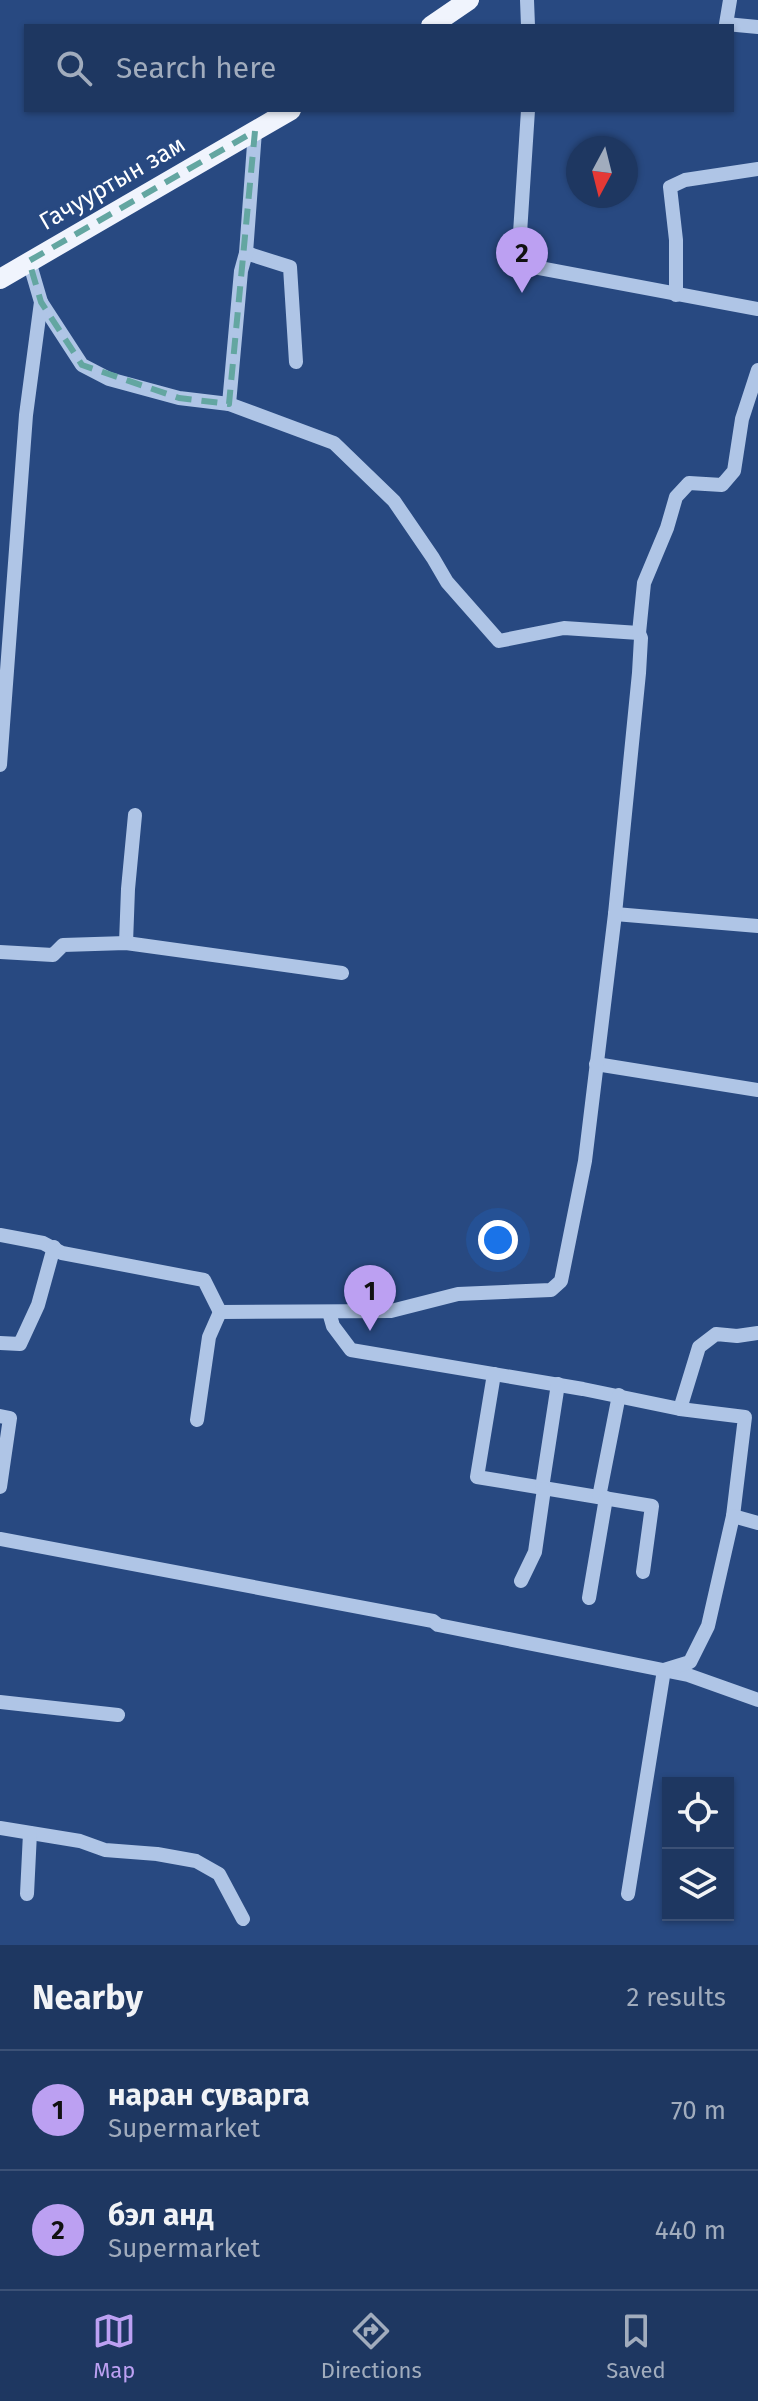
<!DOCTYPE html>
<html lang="en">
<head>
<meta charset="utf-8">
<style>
	body { margin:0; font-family:"Fira Sans",sans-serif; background:#2b426a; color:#f1f3f6 }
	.controls { position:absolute; right:24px; bottom:24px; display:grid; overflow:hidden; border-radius:0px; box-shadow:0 2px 6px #0004 }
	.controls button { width:72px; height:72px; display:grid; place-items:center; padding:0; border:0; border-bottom:2px solid #3c5176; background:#1e3761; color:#f1f3f6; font:40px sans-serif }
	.compass { position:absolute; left:566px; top:136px; width:72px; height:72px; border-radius:50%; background:#1e3761; box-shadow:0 2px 6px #0004; rotate:187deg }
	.you { position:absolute; left:498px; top:1240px; width:28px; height:28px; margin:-20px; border:6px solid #fff; border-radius:50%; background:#1a73e8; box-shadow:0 0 0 12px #1a73e833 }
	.badge { display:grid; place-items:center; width:52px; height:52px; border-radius:50%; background:#bca0f2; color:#111; font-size:26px; font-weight:700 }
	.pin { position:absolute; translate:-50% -66px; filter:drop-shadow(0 2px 4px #0008) }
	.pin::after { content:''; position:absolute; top:42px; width:28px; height:24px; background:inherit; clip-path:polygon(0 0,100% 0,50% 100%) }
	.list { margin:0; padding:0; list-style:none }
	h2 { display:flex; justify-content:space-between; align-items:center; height:104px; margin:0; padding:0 32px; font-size:34px }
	h2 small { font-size:26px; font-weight:400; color:#a1acbd }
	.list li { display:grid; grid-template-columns:52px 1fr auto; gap:24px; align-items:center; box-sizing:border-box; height:120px; padding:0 32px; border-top:2px solid #3c5176 }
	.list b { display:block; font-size:30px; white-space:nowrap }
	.list p { margin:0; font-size:26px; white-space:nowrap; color:#a1acbd }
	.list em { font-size:26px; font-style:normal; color:#a1acbd }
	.icon { flex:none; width:44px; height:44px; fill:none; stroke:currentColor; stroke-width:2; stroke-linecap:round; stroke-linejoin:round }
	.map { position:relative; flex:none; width:758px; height:1945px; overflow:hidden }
	.search { position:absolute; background:#1e3761; box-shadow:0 2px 6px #0004; left:24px; right:24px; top:24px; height:88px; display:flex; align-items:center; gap:20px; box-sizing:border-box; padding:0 28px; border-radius:0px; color:#a1acbd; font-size:30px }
	.sheet { height:344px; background:#1e3761 }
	nav { display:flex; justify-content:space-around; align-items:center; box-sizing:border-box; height:112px; border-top:2px solid #3c5176; background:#1e3761; font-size:22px; color:#a1acbd }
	nav a { display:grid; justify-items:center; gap:4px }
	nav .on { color:#bca0f2 }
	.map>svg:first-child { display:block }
</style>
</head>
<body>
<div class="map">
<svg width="758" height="1945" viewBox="0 0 758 1945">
	<rect width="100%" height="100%" fill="#284981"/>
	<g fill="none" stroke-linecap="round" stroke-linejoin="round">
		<g stroke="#afc5e6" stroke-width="14">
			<polyline points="527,0 528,26"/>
			<polyline points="730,0 726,24 758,27"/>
			<polyline points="528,110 518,264 758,309"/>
			<polyline points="246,253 290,267 296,362"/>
			<polyline points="676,295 676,240 670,187 685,180 758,169"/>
			<polyline points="41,302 82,365 109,379 179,398 229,404 334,443 394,501 433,558 447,582 499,641 564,628 639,633"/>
			<polyline points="229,404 241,271 246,253 255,131"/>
			<polyline points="0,765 26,415 41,302 29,261"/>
			<polyline points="615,914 758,926"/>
			<polyline points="126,943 128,889 135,815"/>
			<polyline points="0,952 53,955 63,945 126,943 342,973"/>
			<polyline points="596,1064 758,1090"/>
			<polyline points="0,1235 43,1243 62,1253 204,1280 220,1312"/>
			<polyline points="329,1312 333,1326 351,1350 583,1389 680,1409 699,1347 716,1334 737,1336 758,1333"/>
			<polyline points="0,1343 20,1344 38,1305 54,1247"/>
			<polyline points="494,1374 477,1477 652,1506 643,1572"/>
			<polyline points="680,1409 745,1417 733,1516"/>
			<polyline points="0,1416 10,1418 0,1487"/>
			<polyline points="197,1420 209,1337 220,1312 391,1311 458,1294 551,1290 561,1281 585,1161 615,914 639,673 641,638 639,633 644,583 667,528 676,497 689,483 722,485 734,471 742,419 758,370"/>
			<polyline points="542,1488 558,1384"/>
			<polyline points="599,1497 619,1395"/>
			<polyline points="0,1539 433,1621 438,1625 688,1675 758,1700"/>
			<polyline points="521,1581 535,1552 544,1489"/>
			<polyline points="589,1598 606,1498"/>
			<polyline points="0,1702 118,1715"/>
			<polyline points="0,1828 80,1841 105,1850 157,1854 196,1861 219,1874 243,1919"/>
			<polyline points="27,1894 30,1833"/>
			<polyline points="628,1894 664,1670 690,1662 708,1626 733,1516 758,1523"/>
		</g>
		<g stroke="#f0f4fd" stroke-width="20">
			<polyline points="431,26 469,0"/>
			<polyline points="0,279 291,110"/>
		</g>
	</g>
	<path fill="none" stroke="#63a6a1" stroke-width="6" stroke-dasharray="16 10" stroke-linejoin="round" d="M255 131 229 404 179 398 82 365 41 302 29 261Z"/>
	<g text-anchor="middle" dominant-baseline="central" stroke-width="6" stroke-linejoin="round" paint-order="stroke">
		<g font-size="24" fill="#fff" stroke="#284981">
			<text transform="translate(112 183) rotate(-30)">Гачууртын зам</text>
		</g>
	</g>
</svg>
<div class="controls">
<button><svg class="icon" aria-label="locate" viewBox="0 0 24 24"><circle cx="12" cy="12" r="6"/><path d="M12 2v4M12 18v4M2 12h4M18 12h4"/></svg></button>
<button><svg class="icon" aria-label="layers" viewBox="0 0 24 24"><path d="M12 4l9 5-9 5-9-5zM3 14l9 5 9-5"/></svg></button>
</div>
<svg class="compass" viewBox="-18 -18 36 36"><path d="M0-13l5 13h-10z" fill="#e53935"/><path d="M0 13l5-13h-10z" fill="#a1acbd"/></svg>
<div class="you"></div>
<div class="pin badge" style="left:370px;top:1331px">1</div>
<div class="pin badge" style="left:522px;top:293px">2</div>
<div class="search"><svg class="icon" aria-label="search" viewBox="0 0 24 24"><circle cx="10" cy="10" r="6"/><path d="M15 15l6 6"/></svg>Search here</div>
</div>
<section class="sheet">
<h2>Nearby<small>2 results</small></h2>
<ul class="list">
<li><span class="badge">1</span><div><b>наран суварга</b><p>Supermarket</p></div><em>70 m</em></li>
<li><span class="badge">2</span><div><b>бэл анд</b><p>Supermarket</p></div><em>440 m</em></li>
</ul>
</section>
<nav>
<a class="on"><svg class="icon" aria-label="map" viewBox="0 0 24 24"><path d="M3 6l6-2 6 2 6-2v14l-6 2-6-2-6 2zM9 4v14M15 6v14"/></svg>Map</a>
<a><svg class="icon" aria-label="directions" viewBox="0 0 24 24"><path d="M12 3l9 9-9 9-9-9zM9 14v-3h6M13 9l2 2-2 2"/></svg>Directions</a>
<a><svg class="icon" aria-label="saved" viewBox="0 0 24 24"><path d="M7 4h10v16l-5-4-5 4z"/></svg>Saved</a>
</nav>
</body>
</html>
